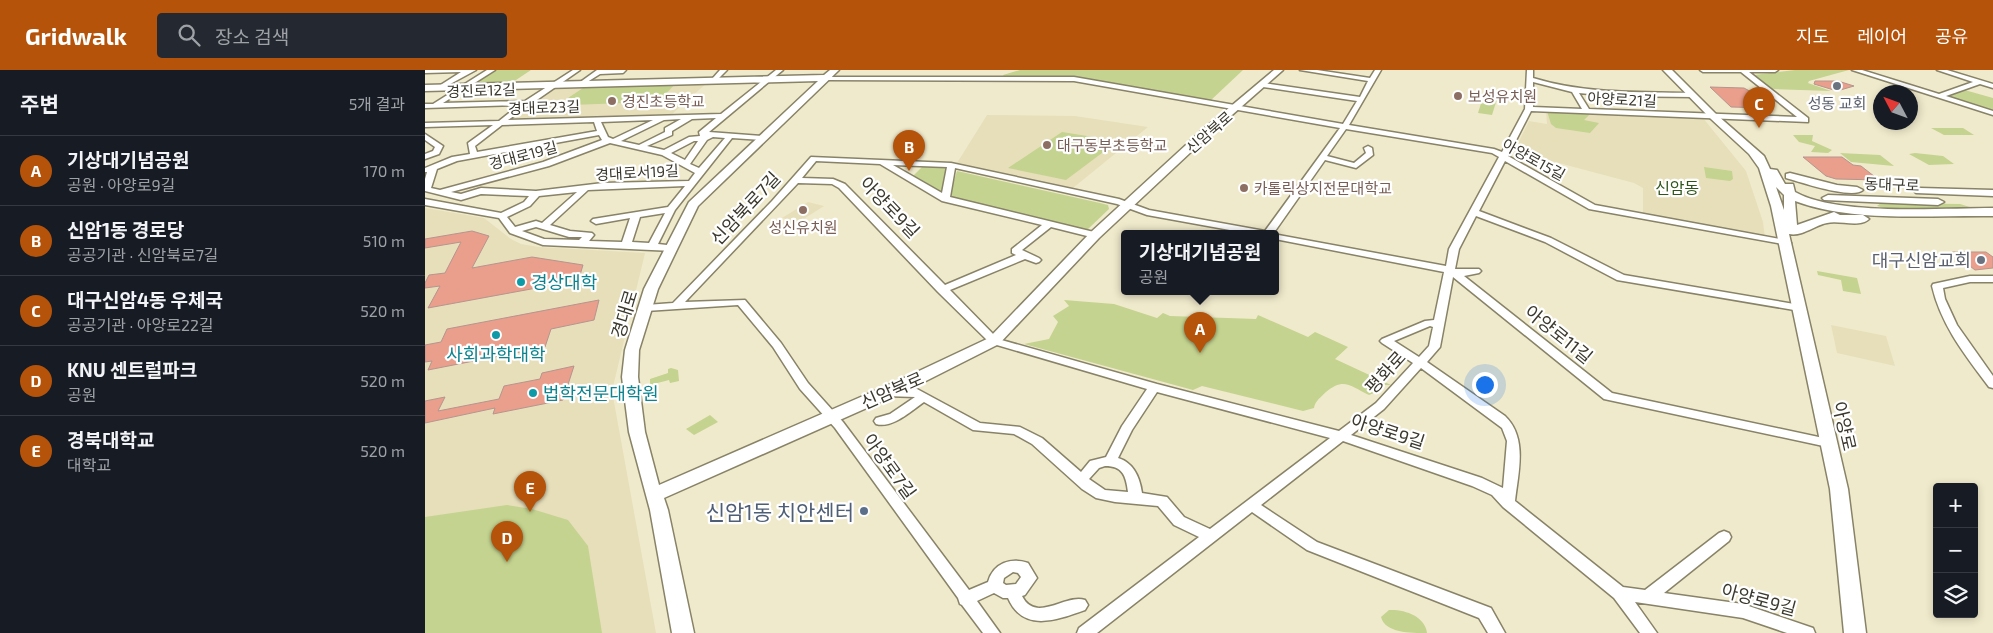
<!DOCTYPE html>
<html lang="ko">
<head>
<meta charset="utf-8">
<style>
	body { margin:0; font-family:"Exo 2","Noto Sans KR",sans-serif; background:#242831; color:#f1f3f6 }
	.controls { position:absolute; right:15px; bottom:15px; display:grid; overflow:hidden; border-radius:5px; box-shadow:0 2px 8px #0003 }
	.controls button { width:45px; height:45px; display:grid; place-items:center; padding:0; border:0; border-bottom:1px solid #363941; background:#171b24; color:#f1f3f6; font:25px sans-serif }
	.compass { position:absolute; left:1448px; top:15px; width:45px; height:45px; border-radius:50%; background:#171b24; box-shadow:0 2px 8px #0003; rotate:311deg }
	.you { position:absolute; left:1059px; top:314px; width:18px; height:18px; margin:-12px; border:4px solid #fff; border-radius:50%; background:#1a73e8; box-shadow:0 0 0 8px #1a73e833 }
	.badge { display:grid; place-items:center; width:32px; height:32px; border-radius:50%; background:#b45309; color:#fff; font-size:16px; font-weight:700 }
	.pin { position:absolute; translate:-50% -41px; filter:drop-shadow(0 1px 2px #0008) }
	.pin::after { content:''; position:absolute; top:26px; width:18px; height:15px; background:inherit; clip-path:polygon(0 0,100% 0,50% 100%) }
	.popup { position:absolute; left:696px; top:160px; width:158px; height:65px; box-sizing:border-box; display:grid; place-content:center; border-radius:5px; background:#171b24; filter:drop-shadow(0 1px 4px #0005); font-size:16px; white-space:nowrap; color:#9ea1a6 }
	.popup b { font-size:19px; color:#f1f3f6 }
	.popup::after { content:''; position:absolute; left:50%; top:100%; margin-left:-10px; border:10px solid transparent; border-top-color:#171b24 }
	.list { margin:0; padding:0; list-style:none }
	h2 { display:flex; justify-content:space-between; align-items:center; height:65px; margin:0; padding:0 20px; font-size:21px }
	h2 small { font-size:16px; font-weight:400; color:#9ea1a6 }
	.list li { display:grid; grid-template-columns:32px 1fr auto; gap:15px; align-items:center; box-sizing:border-box; height:70px; padding:0 20px; border-top:1px solid #363941 }
	.list b { display:block; font-size:19px; white-space:nowrap }
	.list p { margin:0; font-size:16px; white-space:nowrap; color:#9ea1a6 }
	.list em { font-size:16px; font-style:normal; color:#9ea1a6 }
	.icon { flex:none; width:28px; height:28px; fill:none; stroke:currentColor; stroke-width:2; stroke-linecap:round; stroke-linejoin:round }
	.map { position:relative; flex:none; width:1568px; height:563px; overflow:hidden }
	header { display:flex; align-items:center; gap:30px; box-sizing:border-box; height:70px; padding:0 25px; background:#b45309; color:#fff }
	header strong { font-size:24px }
	nav { display:flex; gap:28px; margin-inline-start:auto; font-size:18px }
	.search { width:350px; height:45px; background:#242831; display:flex; align-items:center; gap:12px; box-sizing:border-box; padding:0 18px; border-radius:5px; color:#9ea1a6; font-size:19px }
	main { display:flex }
	aside { flex:1; background:#171b24 }
	.map>svg:first-child { display:block }
</style>
</head>
<body>
<header>
<strong>Gridwalk</strong>
<div class="search"><svg class="icon" aria-label="search" viewBox="0 0 24 24"><circle cx="10" cy="10" r="6"/><path d="M15 15l6 6"/></svg>장소 검색</div>
<nav><a>지도</a><a>레이어</a><a>공유</a></nav>
</header>
<main>
<aside>
<h2>주변<small>5개 결과</small></h2>
<ul class="list">
<li><span class="badge">A</span><div><b>기상대기념공원</b><p>공원 · 아양로9길</p></div><em>170 m</em></li>
<li><span class="badge">B</span><div><b>신암1동 경로당</b><p>공공기관 · 신암북로7길</p></div><em>510 m</em></li>
<li><span class="badge">C</span><div><b>대구신암4동 우체국</b><p>공공기관 · 아양로22길</p></div><em>520 m</em></li>
<li><span class="badge">D</span><div><b>KNU 센트럴파크</b><p>공원</p></div><em>520 m</em></li>
<li><span class="badge">E</span><div><b>경북대학교</b><p>대학교</p></div><em>520 m</em></li>
</ul>
</aside>
<div class="map">
<svg width="1568" height="563" viewBox="0 0 1568 563">
	<rect width="100%" height="100%" fill="#f0eacc"/>
	<g fill="#e7dfba">
		<polygon points="284,11 245,46 82,52 133,15"/>
		<polygon points="1121,41 1278,48 1321,101 1338,152 1340,168 1218,143 1218,118 1209,113 1089,81 1104,51 1122,54"/>
		<polygon points="562,45 650,46 723,57 648,118 532,93"/>
		<polygon points="383,132 399,136 374,152 357,148"/>
		<polygon points="0,138 59,148 86,169 96,174 114,177 220,183 187,321 231,563 0,563"/>
		<polygon points="1406,255 1461,266 1470,296 1412,283"/>
	</g>
	<g fill="#c4d38f">
		<polygon points="70,0 106,0 85,14 46,15"/>
		<polygon points="595,0 818,0 785,31 650,7 579,7 578,5"/>
		<polygon points="1370,0 1424,0 1384,11 1383,13 1406,21 1346,19 1329,5"/>
		<polygon points="250,14 238,27 259,27 253,31 146,35 153,28 143,28 158,18"/>
		<polygon points="1536,19 1568,28 1568,43 1517,26"/>
		<polygon points="1059,24 1073,26 1067,45 1053,43"/>
		<polygon points="1122,41 1166,43 1159,50 1174,53 1165,63 1131,58 1126,54"/>
		<polygon points="1506,58 1538,58 1549,65 1519,65"/>
		<polygon points="637,62 693,71 641,110 583,98"/>
		<polygon points="1368,65 1388,65 1387,71 1407,80 1403,83 1386,82 1390,76 1374,72"/>
		<polygon points="1415,83 1455,85 1469,96 1426,92"/>
		<polygon points="1490,83 1518,86 1529,94 1504,95 1484,84"/>
		<polygon points="498,96 523,97 516,123 488,106"/>
		<polygon points="1279,97 1307,101 1308,109 1305,111 1281,108"/>
		<polygon points="532,101 675,133 683,135 684,139 662,160 524,126"/>
		<polygon points="1456,133 1535,134 1548,138 1543,140 1463,139 1452,136"/>
		<polygon points="1392,201 1432,208 1436,224 1418,221 1416,210 1393,205"/>
		<path d="M639 230 689 234 732 248 738 243 745 246 831 249 833 245 883 267 890 262 923 277 910 289 966 315H955L949 323 944 325C925 316 919 307 901 322 896 327 890 331 889 338L878 341 777 316 768 320 599 274 624 269 633 252 628 246 644 236Z"/>
		<polygon points="246,298 253,300 254,311 245,313 244,310 225,315 225,309 243,303 243,299"/>
		<polygon points="285,345 293,352 269,365 261,359"/>
		<polygon points="82,435 107,439 143,450 163,476 177,563 0,563 0,447"/>
		<path d="M964 540C979 539 1000 546 1002 563 985 563 960 563 956 547Z"/>
	</g>
	<g fill="#ea9e8c" stroke="#b5958e">
		<polygon points="1390,11 1413,11 1429,16 1412,21 1389,14"/>
		<polygon points="1285,17 1319,18 1330,24 1343,38 1306,37"/>
		<polygon points="1378,87 1417,87 1428,95 1436,96 1454,110 1411,109 1401,106"/>
		<polygon points="47,161 64,166 47,198 107,187 158,195 155,205 119,211 117,217 3,238 15,216 0,218 0,213 4,205 20,203 36,172 0,178 0,169"/>
		<polygon points="1527,182 1561,182 1568,187 1568,198 1550,200"/>
		<polygon points="174,230 169,250 126,259 120,277 3,300 7,291 0,292 0,275 16,272 22,259"/>
		<polygon points="149,296 138,330 68,344 70,338 0,353 0,331 20,327 13,341 74,329 79,316 115,309 117,303"/>
	</g>
	<g fill="none" stroke-linecap="round" stroke-linejoin="round">
		<defs>
			<g id="street">
				<polygon points="0,0 51,0 16,19 14,18 14,16 36,2 0,3"/>
				<path d="M62 0H70L18 33 100 31 148 0H155L83 50 296 44 351 0H358L284 62 337 66 341 68 337 70 307 68 250 140 233 174 251 176V180L248 181 118 175 85 163 74 148 0 135V129L76 143 99 132 104 126 56 124 36 130 0 121V109L2 102H0V98L27 87 45 84 43 73 68 55 0 57V53L74 51 94 35 0 38V34H8ZM291 48 274 62 275 66 264 67 239 80 222 76 247 65V61L267 49ZM256 49 240 58V62L214 75 196 71 239 50ZM228 50 188 69 183 67 176 52ZM169 52 172 61 52 82 50 76 77 55ZM174 65 177 70 118 92 15 120 6 118 12 99 32 91ZM288 67 300 68 274 98 265 94 282 70ZM269 71H273L260 90 246 83ZM185 73 237 85 270 103 264 111 178 113 111 121 56 118 36 124 26 122 124 96ZM260 116 243 137 168 149 166 151 171 154 205 148 197 172 164 171 169 165 167 163 145 161 125 155 163 120ZM152 122 117 153 111 151 90 157 82 147 105 136 114 126ZM240 143 224 173 207 172 215 147ZM111 157 144 167H157L154 170 119 169 97 161Z"/>
				<polygon points="201,0 198,3 175,4 159,14 154,13 172,0"/>
				<polygon points="295,0 302,0 291,11 287,11 287,9"/>
				<path d="M875 0H892L945 8 950 0H956L924 55 1069 79 1077 82 1100 39 1102 0H1108V8C1160 24 1214 22 1268 23L1271 25 1268 27 1185 26 1154 23 1164 39 1372 47 1316 2H1278L1275 0H1353L1350 2H1324L1383 48V52L1106 41 1083 86 1170 135 1361 170 1366 173 1364 175 1164 139 1080 91 1054 141 1126 168 1199 205 1375 235 1379 236 1380 238 1379 240 1375 241 1192 210 1120 172 1051 146 1034 179 1030 199H1054L1056 201 1054 203 1039 206 1187 323 1403 369 1408 370 1409 373 1408 376 1403 377 1179 329 1028 207 1015 277 1002 292 1080 346C1103 368 1093 403 1090 431L1198 517 1220 520 1294 463 1299 461 1304 463 1306 467 1304 471 1239 523 1318 534 1388 558 1390 563H1362L1318 548 1210 532 1232 563H1215L1189 528 1078 437 1067 425 1047 416 918 371 836 435 892 472 1066 538 1080 563H1063L1054 548 882 480 827 442 672 563H652L654 558 774 467 749 455 733 436 690 432 671 428 657 419 607 374 589 364 548 360 499 332C486 341 467 359 451 354L449 351 451 348 465 344 490 327 460 326 458 323 460 320 492 319 555 353 595 357 617 368 656 402 665 391 681 387 697 356 722 319 565 273 513 222 414 118 407 114 373 113 260 232 320 230 356 273 383 313 418 352 544 520 563 512C568 493 586 487 603 493L612 508 600 525 597 526C611 554 641 523 660 530L663 535 660 540C632 550 598 563 583 528H578L569 523 552 531 575 563H558L537 535 535 534 533 528 410 358 375 319 348 277 313 235 221 241 216 238 221 235 248 233 347 131 386 87 526 93 694 129 724 140 840 161 915 58 649 11 402 10 400 9V7H649L918 54 932 31 838 17 835 15 838 13 935 27 943 11ZM1108 12 1147 22 1157 39 1108 37ZM921 59 1067 83 1074 87 1024 179 1021 196 848 164 900 90 931 98 948 85 947 78 943 76 939 78 941 83 929 93 902 86ZM391 91 455 94 517 131 617 155 587 179V183L591 185 520 215 420 114 408 109 377 108ZM468 95 522 97 517 123ZM530 98 692 134 722 145 827 164H850V169L1019 202 1009 250 1000 251 957 269 955 271 957 273 988 293 951 333 914 361 732 314 573 269 525 220 600 189 611 193 614 192 616 190 614 188 597 180 626 157 670 168 675 165 673 163 525 127ZM1005 256 1008 257 1004 276 994 287 969 271ZM996 298 1077 358 1082 371 1078 418 1057 408 926 365 959 339ZM732 322 905 368 785 459 759 447 742 427 717 423C715 408 709 393 693 388L707 360ZM680 396C698 396 701 406 703 422L680 420 664 409 674 398ZM588 502 593 503 596 507 591 514 581 515 578 513 579 508Z"/>
				<polygon points="1427,0 1437,0 1514,24 1548,12 1512,0 1522,0 1568,14 1568,18 1555,14 1521,26 1568,41 1568,45"/>
				<polygon points="0,64 18,76 14,84 0,89 0,84 8,81 10,77 0,70"/>
				<path d="M1545 206H1568V212H1545L1518 218 1520 229 1532 255 1568 306V318L1564 317C1540 285 1516 255 1507 216L1508 214Z"/>
			</g>
			<g id="secondary">
				<polygon points="405,0 414,0 273,136 233,219 214,280 213,307 220,362 234,415 477,309 564,268 666,162 774,63 849,0 858,0 782,67 674,168 574,274 489,317 239,428 243,440 269,563 247,563 225,440 204,362 197,307 200,280 219,219 264,132 393,11 0,21 0,15 399,5"/>
				<path d="M1238 0H1247L1292 45 1339 86 1345 99 1352 100 1360 114H1368L1370 122C1413 146 1516 138 1568 138V146C1507 145 1428 153 1370 131L1372 155 1409 142 1415 145H1438L1444 149C1435 158 1414 150 1402 153 1390 155 1377 167 1364 164L1423 419 1441 563H1419L1405 419 1346 136 1334 98 1324 84 1286 49ZM1351 117 1359 125V140Z"/>
				<path d="M1365 103 1412 115 1432 117 1438 120C1428 130 1375 112 1361 108V104Z"/>
				<polygon points="1495,118 1568,120 1568,126 1491,123 1489,121"/>
				<polygon points="1403,125 1513,129 1519,132 1513,135 1399,130 1397,128"/>
			</g>
		</defs>
		<use href="#street" stroke="#888267" stroke-width="3"/>
		<use href="#secondary" stroke="#888267" stroke-width="3"/>
		<use href="#street" fill="#fff" fill-rule="evenodd"/>
		<use href="#secondary" fill="#fff" fill-rule="evenodd"/>
	</g>
	<g fill="#6b7280" stroke="#fff" stroke-width="2">
		<circle cx="1412" cy="16" r="5"/>
		<circle cx="1556" cy="190" r="5"/>
	</g>
	<g fill="#8d6e63" stroke="#fff" stroke-width="2">
		<circle cx="1033" cy="26" r="5"/>
		<circle cx="187" cy="31" r="5"/>
		<circle cx="622" cy="75" r="5"/>
		<circle cx="819" cy="118" r="5"/>
		<circle cx="378" cy="140" r="5"/>
	</g>
	<g fill="#0f9aa8" stroke="#fff" stroke-width="2">
		<circle cx="96" cy="212" r="5"/>
		<circle cx="71" cy="265" r="5"/>
		<circle cx="108" cy="323" r="5"/>
	</g>
	<circle fill="#5c6f8a" stroke="#fff" stroke-width="2" cx="439" cy="441" r="5"/>
	<g text-anchor="middle" dominant-baseline="central" stroke-width="4.5" stroke-linejoin="round" paint-order="stroke">
		<g font-size="15" fill="#3b392d" stroke="#fff">
			<text transform="translate(56 20) rotate(-2)">경진로12길</text>
			<text transform="translate(1197 29) rotate(3)">아양로21길</text>
			<text transform="translate(119 37) rotate(-2)">경대로23길</text>
			<text transform="translate(784 62) rotate(-41)">신암북로</text>
			<text transform="translate(98 85) rotate(-15)">경대로19길</text>
			<text transform="translate(1109 89) rotate(29)">아양로15길</text>
			<text transform="translate(212 102) rotate(-3)">경대로서19길</text>
			<text transform="translate(1467 114) rotate(2)">동대구로</text>
		</g>
		<g font-size="15" fill="#785e54" stroke="#fff" text-anchor="start">
			<text x="1043" y="26">보성유치원</text>
			<text x="197" y="31">경진초등학교</text>
			<text x="632" y="75">대구동부초등학교</text>
			<text x="829" y="118">카톨릭상지전문대학교</text>
			<text x="378" y="157" text-anchor="middle">성신유치원</text>
		</g>
		<g font-size="15" fill="#5b616d" stroke="#fff">
			<text x="1412" y="33">성동 교회</text>
		</g>
		<g font-size="16" fill="#2f5619" stroke="#fff">
			<text x="1252" y="117">신암동</text>
		</g>
		<g font-size="18" fill="#3b392d" stroke="#fff">
			<text transform="translate(465 137) rotate(46)">아양로9길</text>
			<text transform="translate(320 138) rotate(-47)">신암북로7길</text>
			<text transform="translate(199 244) rotate(-73)">경대로</text>
			<text transform="translate(1134 264) rotate(39)">아양로11길</text>
			<text transform="translate(960 302) rotate(-48)">평화로</text>
			<text transform="translate(467 320) rotate(-24)">신암북로</text>
			<text transform="translate(1420 356) rotate(77)">아양로</text>
			<text transform="translate(963 361) rotate(18)">아양로9길</text>
			<text transform="translate(465 396) rotate(54)">아양로7길</text>
			<text transform="translate(1334 529) rotate(15)">아양로9길</text>
		</g>
		<g font-size="18" fill="#5b616d" stroke="#fff" text-anchor="end">
			<text x="1546" y="190">대구신암교회</text>
		</g>
		<g font-size="18" fill="#0d838f" stroke="#fff" text-anchor="start">
			<text x="106" y="212">경상대학</text>
			<text x="71" y="284" text-anchor="middle">사회과학대학</text>
			<text x="118" y="323">법학전문대학원</text>
		</g>
		<g font-size="21" fill="#4e5e75" stroke="#fff" text-anchor="end">
			<text x="429" y="441">신암1동 치안센터</text>
		</g>
	</g>
</svg>
<div class="controls">
<button>+</button>
<button>−</button>
<button><svg class="icon" aria-label="layers" viewBox="0 0 24 24"><path d="M12 4l9 5-9 5-9-5zM3 14l9 5 9-5"/></svg></button>
</div>
<svg class="compass" viewBox="-18 -18 36 36"><path d="M0-13l5 13h-10z" fill="#e53935"/><path d="M0 13l5-13h-10z" fill="#9ea1a6"/></svg>
<div class="you"></div>
<div class="pin badge" style="left:775px;top:283px">A</div>
<div class="popup"><b>기상대기념공원</b>공원</div>
<div class="pin badge" style="left:484px;top:101px">B</div>
<div class="pin badge" style="left:1334px;top:58px">C</div>
<div class="pin badge" style="left:82px;top:492px">D</div>
<div class="pin badge" style="left:105px;top:442px">E</div>
</div>
</main>
</body>
</html>
